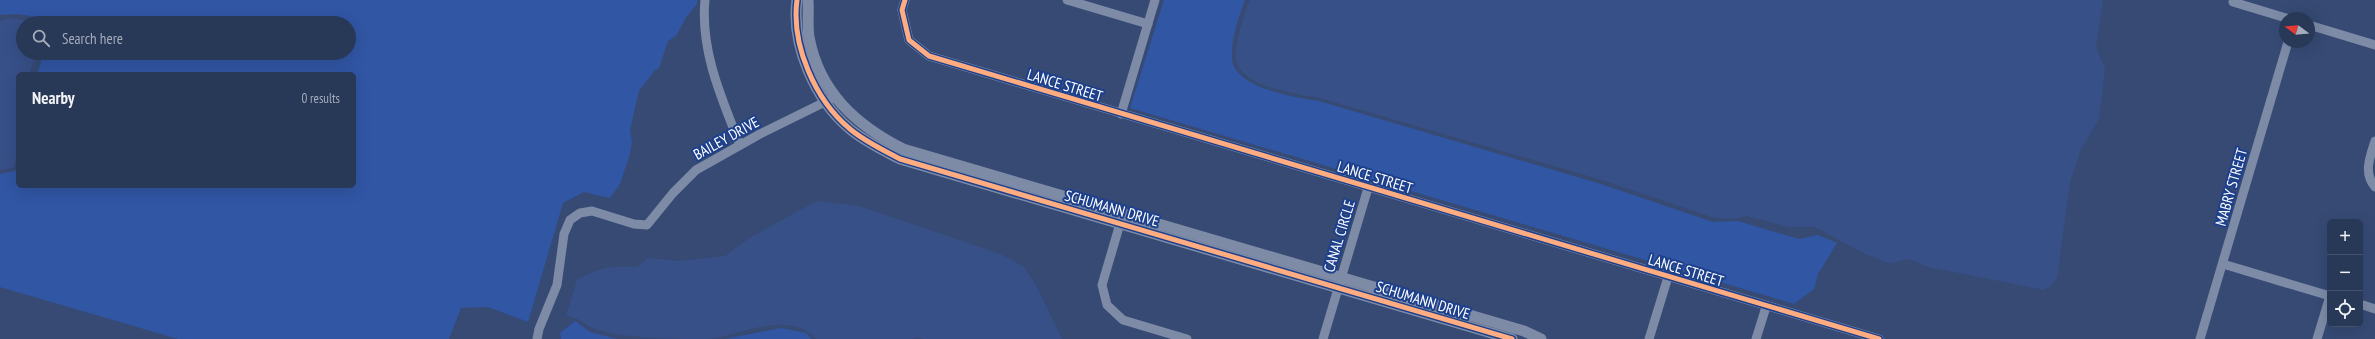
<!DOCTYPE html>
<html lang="en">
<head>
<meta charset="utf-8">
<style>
	body { margin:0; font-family:"PT Sans Narrow",sans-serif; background:#344361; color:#f1f3f6 }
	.controls { position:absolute; right:12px; bottom:12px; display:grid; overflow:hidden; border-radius:6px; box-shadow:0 4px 16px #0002 }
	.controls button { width:36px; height:36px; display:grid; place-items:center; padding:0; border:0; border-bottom:1px solid #44526d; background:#283857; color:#f1f3f6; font:20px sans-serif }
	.compass { position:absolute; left:2279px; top:12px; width:36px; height:36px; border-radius:50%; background:#283857; box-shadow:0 4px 16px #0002; rotate:286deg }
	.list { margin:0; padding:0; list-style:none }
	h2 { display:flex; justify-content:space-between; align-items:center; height:52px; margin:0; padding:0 16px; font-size:17px }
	h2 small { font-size:13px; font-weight:400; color:#a5acba }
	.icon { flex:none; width:22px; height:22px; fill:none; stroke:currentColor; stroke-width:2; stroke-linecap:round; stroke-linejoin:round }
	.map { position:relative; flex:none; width:2375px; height:339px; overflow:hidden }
	.search { position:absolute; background:#283857; box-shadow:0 4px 16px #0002; left:16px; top:16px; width:340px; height:44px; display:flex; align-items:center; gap:10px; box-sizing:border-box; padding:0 14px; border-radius:22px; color:#a5acba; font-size:15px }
	.panel { position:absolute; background:#283857; box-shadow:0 4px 16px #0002; left:16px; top:72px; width:340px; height:116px; border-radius:6px }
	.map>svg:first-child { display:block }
</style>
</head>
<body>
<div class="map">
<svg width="2375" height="339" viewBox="0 0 2375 339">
	<rect width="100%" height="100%" fill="#364a74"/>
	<g fill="#3156a4">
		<path d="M0 0H697V4L687 16 676 36 668 41 659 68 655 70 639 91 630 130 632 142 630 154 620 184 610 198 584 192 563 203 528 322 488 307 461 308 449 339H178L0 287V174L15 171 18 165V186H354V74H37L44 53H349V23H46C35 14 13 13 0 15Z"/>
		<path d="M1164 0H1245C1238 19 1231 39 1232 59 1235 89 1296 97 1319 101L1601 184 1713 222 1738 221 1799 239 1818 235 1837 243 1818 274 1814 289 1794 304 1130 108Z"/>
		<polygon points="575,321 590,332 617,339 561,339 560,333"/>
		<polygon points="781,328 806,333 811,339 725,339"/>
	</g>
	<g fill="#375088">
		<path d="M1250 0H2103L2096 47 2105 69 2099 119 2081 149 2070 182 2057 278 2051 286 2044 290 1928 267 1909 259 1889 263 1865 254 1815 227H1790L1747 216 1733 219 1715 218 1602 180 1320 98C1298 94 1241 87 1236 60 1234 44 1244 15 1250 0Z"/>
		<polygon points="10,18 40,23 23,23 23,53 37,53 29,74 18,74 16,159 13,168 0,170 0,21"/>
		<path d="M817 201 859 206 1000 254 1024 267 1036 285 1062 339H923L917 337 912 339H816C789 308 740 336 707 339 671 339 633 339 598 330 584 326 585 319 566 316L577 280C600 267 610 266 637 267L648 258 679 261 725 256 751 237Z"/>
	</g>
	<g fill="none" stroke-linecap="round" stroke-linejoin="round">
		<g stroke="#7d8ba7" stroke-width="9">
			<path d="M705 0C700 51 722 99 740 145"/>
			<polyline points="905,0 902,10 909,40 929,56 1879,339"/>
			<polyline points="1067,0 1148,24"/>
			<polyline points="2233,2 2286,18"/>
			<polyline points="2309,25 2375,45"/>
			<polyline points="1121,114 1155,0"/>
			<path d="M2375 141C2370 157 2363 173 2375 187"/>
			<polyline points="1122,217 1102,285 1107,305 1123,320 1187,339"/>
			<polyline points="2223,264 2330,296"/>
			<polyline points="2360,304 2375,309"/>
			<polyline points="537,339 539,329 557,285 564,234 570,220 580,213 592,211 634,224 647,225 673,193 696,170 760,134 835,97"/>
			<polyline points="1323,339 1368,188"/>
			<polyline points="1649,339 1668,277"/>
			<polyline points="1756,339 1766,307"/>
			<polyline points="2200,339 2288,42"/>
			<polyline points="2317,339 2330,296"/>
		</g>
		<g stroke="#7d8ba7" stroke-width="11">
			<path d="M797 0C791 45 815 100 850 129 864 141 883 150 900 159L1512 339"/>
			<path d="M808 0C809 12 807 25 809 37 819 92 856 125 903 149L1524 331 1541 339"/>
		</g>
		<defs>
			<g id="cycleway">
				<path d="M797 0C791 45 815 100 850 129 864 141 883 150 900 159L1512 339"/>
				<polyline points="905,0 902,10 909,40 929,56 1879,339"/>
			</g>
		</defs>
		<use href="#cycleway" stroke="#1d408d" stroke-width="8"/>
		<use href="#cycleway" stroke="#ffac80" stroke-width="5"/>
	</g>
	<g text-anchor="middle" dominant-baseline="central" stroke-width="4" stroke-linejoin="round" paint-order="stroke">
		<g font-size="15" fill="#fff" stroke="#1d408d">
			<text transform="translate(1065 85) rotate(17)">LANCE STREET</text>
			<text transform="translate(726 138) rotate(-29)">BAILEY DRIVE</text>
			<text transform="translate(1375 177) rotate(17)">LANCE STREET</text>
			<text transform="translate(2231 187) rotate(-74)">MABRY STREET</text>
			<text transform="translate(1112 208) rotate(16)">SCHUMANN DRIVE</text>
			<text transform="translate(1339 236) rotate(-73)">CANAL CIRCLE</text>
			<text transform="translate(1686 270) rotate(17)">LANCE STREET</text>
			<text transform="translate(1423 300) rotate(17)">SCHUMANN DRIVE</text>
		</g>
	</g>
</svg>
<div class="controls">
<button>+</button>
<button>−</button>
<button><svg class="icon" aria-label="locate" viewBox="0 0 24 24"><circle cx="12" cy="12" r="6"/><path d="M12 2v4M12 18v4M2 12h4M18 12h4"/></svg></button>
</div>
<svg class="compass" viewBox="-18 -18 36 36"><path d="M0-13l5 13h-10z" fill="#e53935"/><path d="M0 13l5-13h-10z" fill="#a5acba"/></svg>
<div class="search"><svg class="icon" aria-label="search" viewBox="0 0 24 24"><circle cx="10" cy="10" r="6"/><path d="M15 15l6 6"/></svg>Search here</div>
<section class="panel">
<h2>Nearby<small>0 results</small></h2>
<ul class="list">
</ul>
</section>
</div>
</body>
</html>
